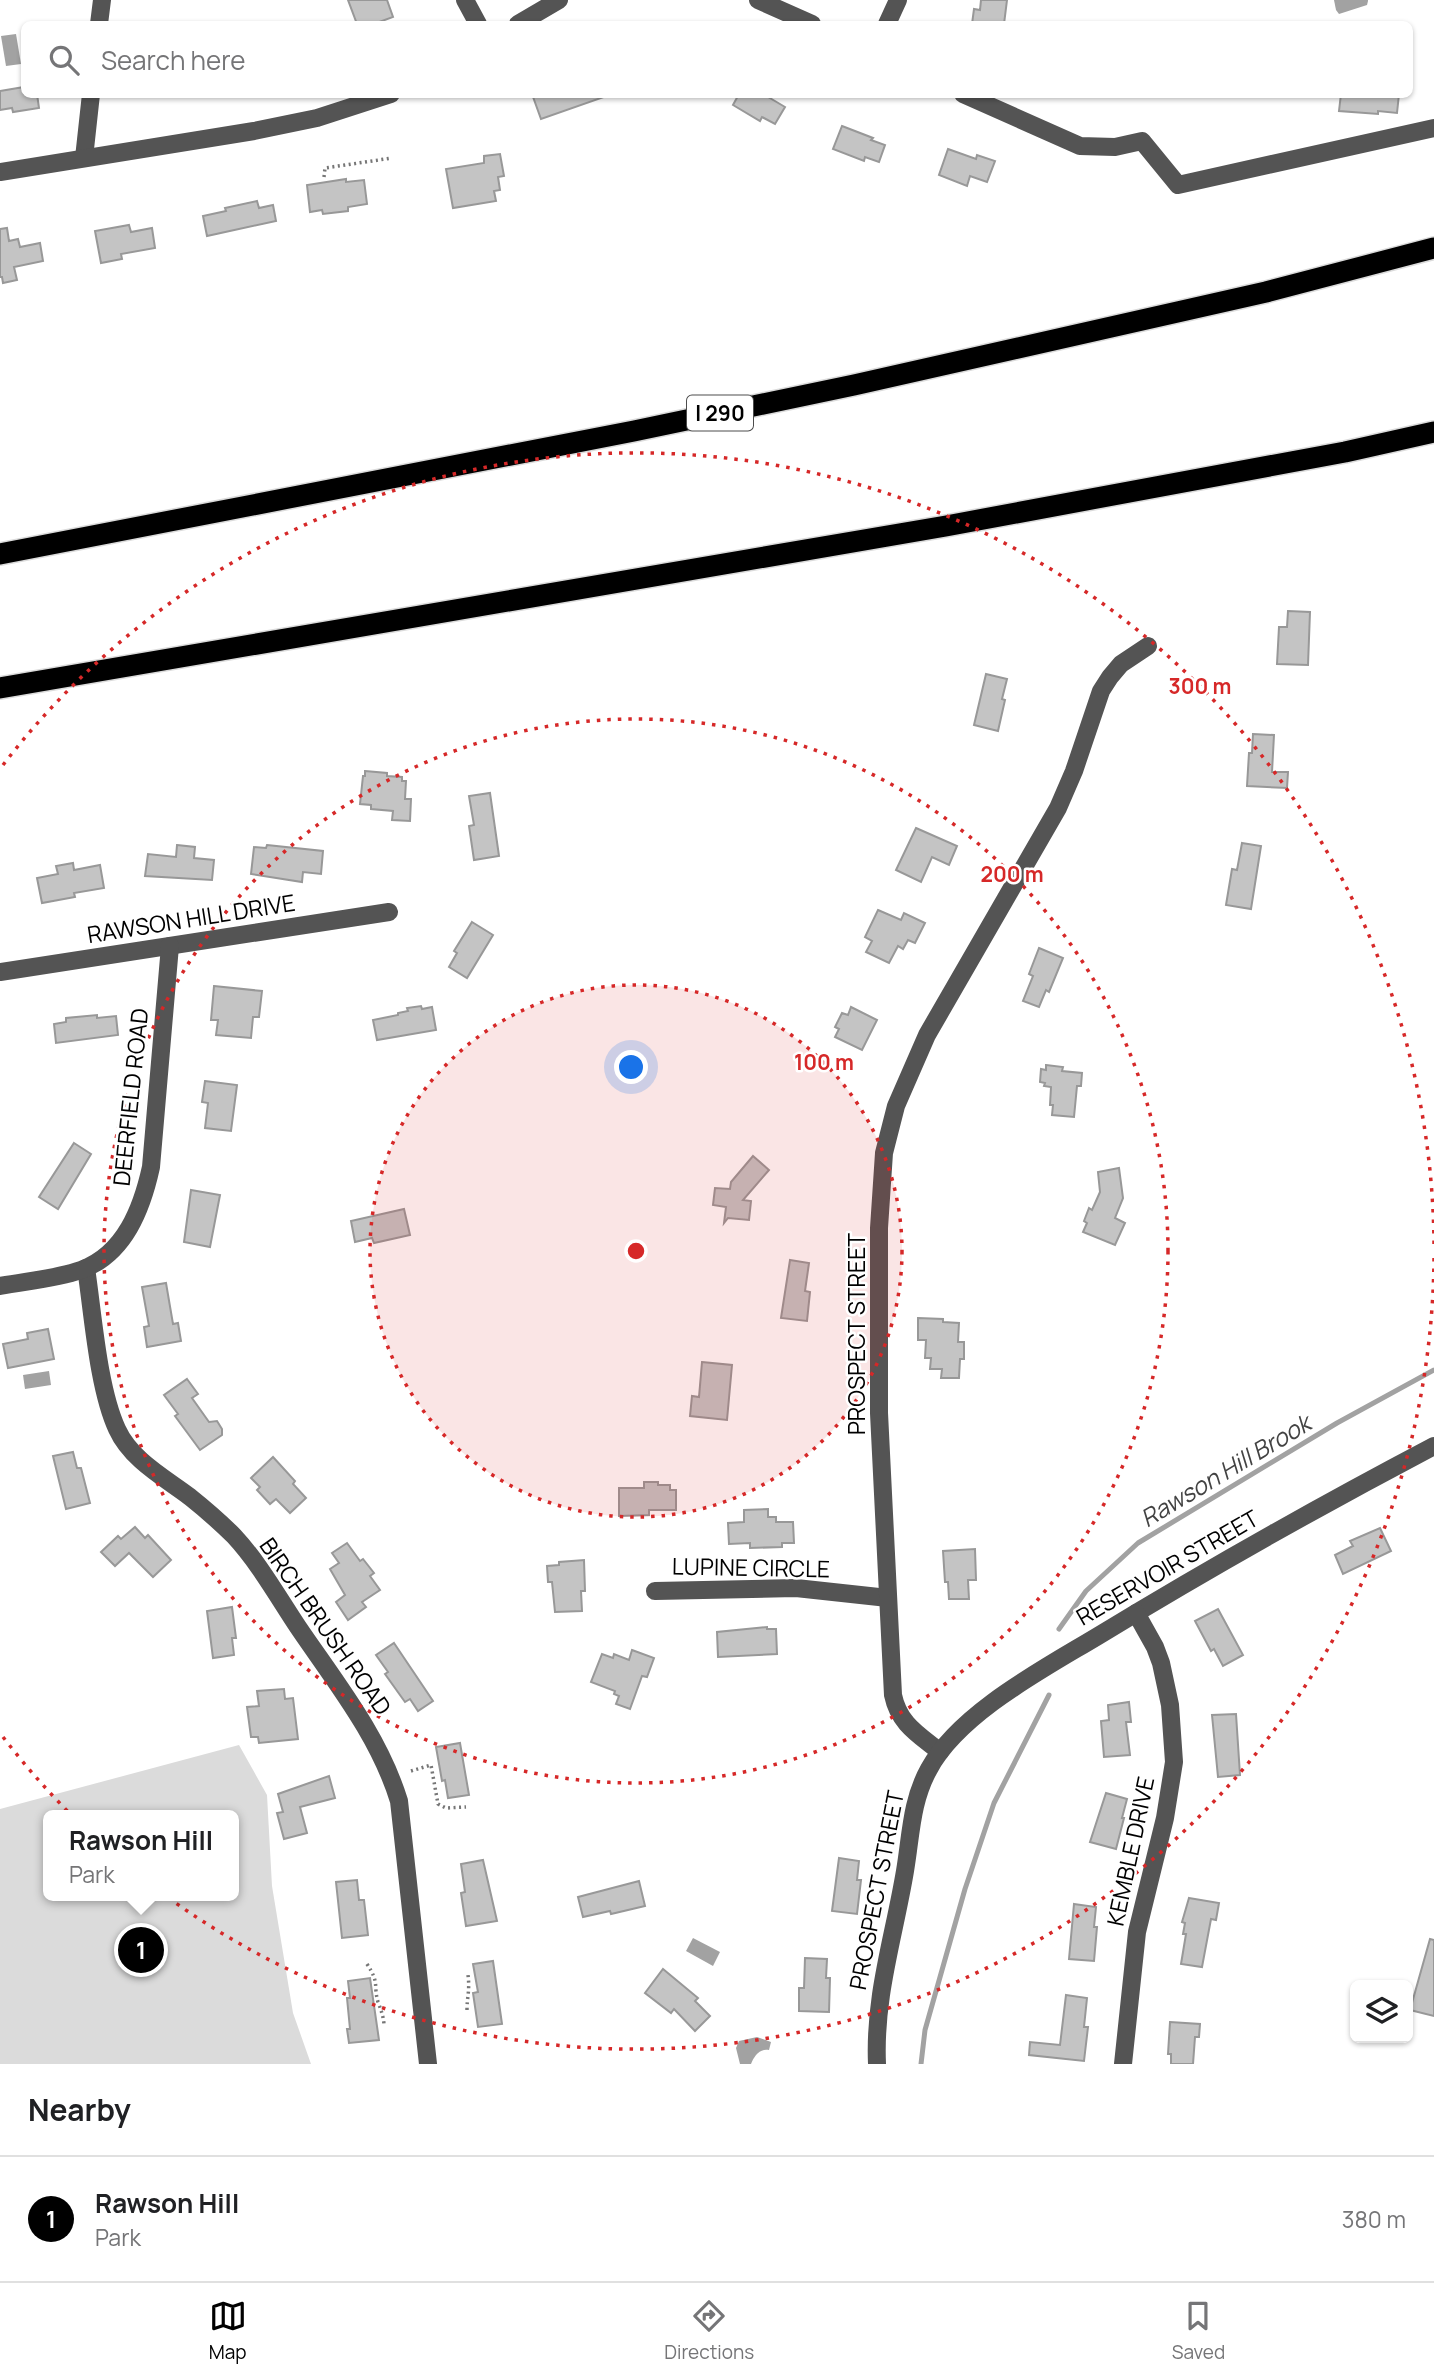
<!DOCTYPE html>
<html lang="en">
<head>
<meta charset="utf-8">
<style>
	body { margin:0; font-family:Manrope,sans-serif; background:#f6f6f6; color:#202124 }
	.controls { position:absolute; right:21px; bottom:21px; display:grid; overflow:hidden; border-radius:10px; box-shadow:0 2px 5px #0004 }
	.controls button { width:63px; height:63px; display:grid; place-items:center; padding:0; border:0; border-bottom:2px solid #e0e0e0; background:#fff; color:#202124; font:35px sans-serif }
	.you { position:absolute; left:632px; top:1068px; width:24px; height:24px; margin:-18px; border:5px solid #fff; border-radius:50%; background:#1a73e8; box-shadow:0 0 0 10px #1a73e833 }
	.badge { display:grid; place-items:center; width:46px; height:46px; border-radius:50%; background:#000; color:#fff; font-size:23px; font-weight:700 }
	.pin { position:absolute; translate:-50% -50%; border:4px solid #fff; box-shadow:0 2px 7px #0006 }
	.popup { position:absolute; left:43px; top:1810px; width:196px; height:91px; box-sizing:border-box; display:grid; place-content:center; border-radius:10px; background:#fff; filter:drop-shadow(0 2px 5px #0005); font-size:23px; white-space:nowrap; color:#757577 }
	.popup b { font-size:26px; color:#202124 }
	.popup::after { content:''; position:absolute; left:50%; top:100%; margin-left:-14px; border:14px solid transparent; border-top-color:#fff }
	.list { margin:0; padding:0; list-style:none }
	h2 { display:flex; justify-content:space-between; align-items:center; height:91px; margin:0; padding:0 28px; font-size:30px }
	h2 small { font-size:23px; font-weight:400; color:#757577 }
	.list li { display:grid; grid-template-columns:46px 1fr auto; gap:21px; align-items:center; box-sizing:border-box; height:126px; padding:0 28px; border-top:2px solid #e0e0e0 }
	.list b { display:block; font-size:26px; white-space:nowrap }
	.list p { margin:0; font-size:23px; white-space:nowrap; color:#757577 }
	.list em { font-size:23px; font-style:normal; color:#757577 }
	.icon { flex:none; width:38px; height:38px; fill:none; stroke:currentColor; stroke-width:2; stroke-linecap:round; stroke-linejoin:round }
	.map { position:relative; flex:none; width:1434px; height:2064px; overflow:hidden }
	.search { position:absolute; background:#fff; box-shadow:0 2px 5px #0004; left:21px; right:21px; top:21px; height:77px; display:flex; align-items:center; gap:18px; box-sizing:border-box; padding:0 24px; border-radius:10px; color:#757577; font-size:26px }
	.sheet { height:217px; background:#fff }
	nav { display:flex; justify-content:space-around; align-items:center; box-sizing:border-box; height:98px; border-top:2px solid #e0e0e0; background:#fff; font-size:19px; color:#757577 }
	nav a { display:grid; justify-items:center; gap:4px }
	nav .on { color:#000 }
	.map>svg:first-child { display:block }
</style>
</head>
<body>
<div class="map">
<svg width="1434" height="2064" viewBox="0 0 1434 2064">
	<rect width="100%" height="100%" fill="#fff"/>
	<path fill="#dbdbdb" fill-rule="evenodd" d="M239 1745 267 1795 272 1886 293 2013 311 2064H0V1809ZM48 1815H234V1896H48Z"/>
	<g fill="#a2a2a2">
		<polygon points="1334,0 1368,0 1368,1 1367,5 1339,14 1336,10"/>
		<polygon points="16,34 21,64 6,66 1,36"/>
		<polygon points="49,1371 51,1385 25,1389 23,1375"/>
		<polygon points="693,1938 720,1952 713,1966 686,1951"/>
		<path d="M757 2037 771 2042 769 2050C760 2048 754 2056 751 2064H740L736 2048 739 2041Z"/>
	</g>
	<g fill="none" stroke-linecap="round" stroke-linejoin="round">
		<g stroke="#a2a2a2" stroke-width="5">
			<polyline points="1059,1629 1086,1591 1138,1543 1337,1423 1434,1370"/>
			<polyline points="921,2064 925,2030 965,1889 994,1803 1049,1695"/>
		</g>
	</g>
	<g fill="#c4c4c4" stroke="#989898" stroke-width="2">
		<polygon points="348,0 387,0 393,17 374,24 357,24"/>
		<polygon points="981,0 1007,0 1004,24 972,24 974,9 980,10"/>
		<polygon points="24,87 24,94 37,94 39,108 13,112 12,108 0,110 0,91"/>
		<polygon points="532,94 603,94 604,97 541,119"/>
		<polygon points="739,94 763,94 785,107 775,124 762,117 760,121 733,105"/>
		<polygon points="1341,94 1399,94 1397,113 1378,111 1378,114 1339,111"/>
		<polygon points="842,126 873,138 871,140 885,145 879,162 865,157 864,161 833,149"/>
		<polygon points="948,149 976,159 977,155 995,161 987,182 970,176 967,186 939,175"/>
		<polygon points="500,154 504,176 498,177 500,190 494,191 496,201 453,208 446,169 484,163 484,156"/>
		<polygon points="346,179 346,182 364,180 367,204 348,207 348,211 323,214 322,210 310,212 307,185"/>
		<polygon points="257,201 259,208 273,205 276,221 207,236 203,216 226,211 225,208"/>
		<polygon points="129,225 131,232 152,228 155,248 121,254 122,259 101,263 95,231"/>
		<polygon points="7,228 9,241 18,239 20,247 40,243 43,261 14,267 17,280 3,283 2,277 0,277 0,229"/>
		<polygon points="1288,611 1310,612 1308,665 1277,664 1279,627 1287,627"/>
		<polygon points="986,674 1007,679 1002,699 1005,700 998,731 974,725"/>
		<polygon points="1253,734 1274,735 1272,772 1288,772 1287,788 1247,786 1249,753 1252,753"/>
		<polygon points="365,771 387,773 387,776 402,777 402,781 406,781 405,799 411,799 410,821 392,820 393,811 371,809 371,805 360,804 363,776 365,776"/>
		<polygon points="490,793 499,856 474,860 469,826 474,825 469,796"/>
		<polygon points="916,828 957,846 949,865 932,857 921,882 896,870"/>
		<polygon points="1242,843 1261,846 1251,909 1226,905 1232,869 1237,870"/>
		<polygon points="177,845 195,847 194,858 214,860 212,880 145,876 148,854 176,857"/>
		<polygon points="267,845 323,851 321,874 303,872 302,882 251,874 254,847 266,848"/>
		<polygon points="73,863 74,870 100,865 104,888 74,893 75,897 42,903 37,878 58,874 56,866"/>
		<polygon points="878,910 901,920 904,913 925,923 915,943 908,940 903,949 898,946 889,963 866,952 872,941 865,937"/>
		<polygon points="472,922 493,935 467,978 449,967 457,953 454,951"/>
		<polygon points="1039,948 1063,958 1049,992 1046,990 1039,1007 1023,1001 1033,976 1029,974"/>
		<polygon points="214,986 262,991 259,1017 253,1017 251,1038 216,1035 218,1020 211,1020"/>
		<polygon points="421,1006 422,1009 432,1007 436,1030 377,1040 373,1020 398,1015 398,1013 408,1011 407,1008"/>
		<polygon points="851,1007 877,1020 862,1050 835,1037 839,1029 835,1027 842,1013 848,1015"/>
		<polygon points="97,1015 97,1018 116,1016 118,1035 56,1043 54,1024 66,1022 66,1018"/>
		<polygon points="1046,1065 1063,1067 1062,1071 1082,1073 1081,1086 1077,1086 1074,1117 1052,1115 1053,1105 1050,1105 1051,1087 1044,1086 1045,1083 1040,1082 1041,1069 1046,1070"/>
		<polygon points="205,1081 237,1085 231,1131 205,1128 208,1103 202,1102"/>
		<polygon points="74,1143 91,1154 58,1209 39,1197"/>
		<polygon points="753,1156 769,1170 743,1200 751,1201 749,1220 728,1218 724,1223 726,1207 713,1205 715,1188 730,1189 731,1182"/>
		<polygon points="1119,1168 1123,1198 1115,1218 1125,1223 1115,1245 1083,1232 1087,1223 1084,1221 1089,1208 1092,1210 1100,1192 1098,1172"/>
		<polygon points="191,1190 220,1195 210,1247 184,1242"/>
		<polygon points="404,1209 410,1235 374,1243 372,1238 355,1242 351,1221"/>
		<polygon points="790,1260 809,1263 805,1291 810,1292 807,1321 781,1318"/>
		<polygon points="166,1283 173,1324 178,1323 181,1341 147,1347 144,1327 149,1326 142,1287"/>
		<polygon points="918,1318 943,1319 943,1322 959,1323 958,1342 964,1342 964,1359 960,1359 959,1378 941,1378 942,1369 930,1369 931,1358 925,1358 926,1340 918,1340"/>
		<polygon points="48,1329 54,1359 8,1368 3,1344 28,1339 27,1333"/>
		<polygon points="702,1362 732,1365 727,1420 690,1416 692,1396 699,1397"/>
		<polygon points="187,1379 198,1394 192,1398 209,1422 217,1421 222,1429 222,1435 200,1450 175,1416 178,1414 164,1395"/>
		<polygon points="73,1452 77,1468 81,1468 90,1503 66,1509 53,1456"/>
		<polygon points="273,1457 295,1481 293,1484 306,1498 290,1513 276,1499 270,1504 257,1490 260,1487 251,1478"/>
		<polygon points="644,1482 658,1482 658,1485 670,1485 670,1490 676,1490 676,1510 649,1510 649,1515 619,1516 619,1488 644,1488"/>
		<polygon points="768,1509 768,1517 776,1517 776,1522 793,1522 794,1543 782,1543 782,1547 750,1548 750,1543 729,1544 728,1523 744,1522 744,1510"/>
		<polygon points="135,1527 145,1538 148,1535 171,1560 153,1577 129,1553 115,1566 101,1552 118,1536 121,1539"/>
		<polygon points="1380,1528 1391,1551 1343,1574 1335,1555 1353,1546 1350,1541"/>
		<polygon points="347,1543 360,1561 363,1559 374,1573 370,1576 380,1590 362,1602 366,1607 348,1620 336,1602 345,1595 330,1569 339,1563 332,1553"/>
		<polygon points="975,1549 976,1580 968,1580 969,1599 949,1599 948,1582 945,1582 943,1551"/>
		<polygon points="584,1560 585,1591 581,1591 582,1611 555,1612 552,1582 548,1582 547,1566 559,1565 559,1562"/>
		<polygon points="232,1607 236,1638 232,1638 234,1655 213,1658 207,1611"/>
		<polygon points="1218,1609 1243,1655 1223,1666 1214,1649 1211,1651 1195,1621"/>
		<polygon points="767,1627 767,1629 776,1629 777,1654 718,1657 717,1632"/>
		<polygon points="394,1643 433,1701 418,1711 410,1699 405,1702 385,1674 388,1672 376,1655"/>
		<polygon points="632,1650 654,1658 647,1677 642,1676 630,1709 616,1704 619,1696 614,1694 615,1691 591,1682 602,1654 613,1658 614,1654 629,1660"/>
		<polygon points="284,1689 285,1699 293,1698 298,1739 259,1743 258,1737 251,1737 247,1707 259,1706 257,1691"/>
		<polygon points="1129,1702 1131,1722 1126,1722 1130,1755 1104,1757 1101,1721 1109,1720 1108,1705"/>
		<polygon points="1236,1714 1240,1775 1218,1777 1212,1715"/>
		<polygon points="460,1743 469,1795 448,1798 445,1780 442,1781 436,1747"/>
		<polygon points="329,1776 335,1798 300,1807 307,1833 284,1839 277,1813 283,1812 278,1794"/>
		<polygon points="1106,1793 1127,1799 1122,1818 1124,1818 1116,1849 1090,1842"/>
		<polygon points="839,1858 859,1861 857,1880 861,1880 857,1914 832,1911"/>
		<polygon points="483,1860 497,1921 466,1926 461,1893 465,1892 461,1864"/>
		<polygon points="357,1880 359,1900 364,1900 368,1935 342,1938 336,1882"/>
		<polygon points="639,1881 645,1906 611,1914 610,1911 583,1917 578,1897"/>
		<polygon points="1189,1898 1219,1903 1216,1920 1211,1919 1202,1967 1181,1964 1186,1934 1183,1934 1185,1923 1182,1922"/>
		<polygon points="1074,1904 1096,1907 1094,1927 1097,1927 1094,1961 1069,1959"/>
		<polygon points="1430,1939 1434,1940 1434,2016 1410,2010"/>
		<polygon points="805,1958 827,1959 826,1978 830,1978 829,2012 799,2011 799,1988 804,1988"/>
		<polygon points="493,1961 502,2024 478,2027 473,1993 478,1992 473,1964"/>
		<polygon points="663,1969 698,1998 695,2001 710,2016 695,2031 674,2009 671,2013 645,1993"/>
		<polygon points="370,1978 379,2040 349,2043 347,2029 350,2029 347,1998 350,1998 348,1981"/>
		<polygon points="1066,1995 1087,1998 1084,2027 1088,2027 1084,2061 1029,2055 1030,2042 1060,2045"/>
		<polygon points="1170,2022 1200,2024 1199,2037 1195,2037 1193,2064 1171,2064 1171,2054 1168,2054"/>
	</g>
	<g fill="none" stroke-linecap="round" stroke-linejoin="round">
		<defs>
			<g id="highway">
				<polyline points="0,554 634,431 854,385 1266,292 1434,248"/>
				<polyline points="0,688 946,526 1345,452 1434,432"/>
			</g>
		</defs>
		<use href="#highway" stroke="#dbdbdb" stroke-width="24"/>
		<g stroke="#767676" stroke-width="3.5" stroke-dasharray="2 3.5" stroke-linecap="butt">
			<polyline points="324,177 325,168 392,158"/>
			<polyline points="411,1771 431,1765 438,1804 446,1808 466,1807"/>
			<path d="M367 1964C380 1984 373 1984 378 2002 381 2010 383 2015 384 2024"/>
			<path d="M467 2010C467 1996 470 1991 468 1975"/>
		</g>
		<g stroke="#545454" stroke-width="18">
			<polyline points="465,0 478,24"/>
			<polyline points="758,0 812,24"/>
			<polyline points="99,24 102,0"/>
			<polyline points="518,24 559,0"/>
			<polyline points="887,24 898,0"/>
			<polyline points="963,94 1080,146 1115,147 1142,141 1178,185 1434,128"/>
			<polyline points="84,158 91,94"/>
			<polyline points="0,172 254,131 317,118 391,94"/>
			<polyline points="0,972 389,912"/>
			<path d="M86 1268C93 1314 98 1388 117 1429 131 1460 165 1478 190 1497 205 1509 220 1522 234 1536 259 1563 278 1597 298 1627 336 1683 379 1736 399 1801L428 2064"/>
			<path d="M0 1286C26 1281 55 1279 81 1270 125 1254 142 1208 151 1167L170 946"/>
			<polyline points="655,1591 796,1588 888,1598"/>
			<path d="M940 1752C918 1734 899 1724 893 1695L879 1413V1228L884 1153 896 1106 927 1035 1058 808 1074 771 1101 691 1110 677 1121 664 1148 646"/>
			<path d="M877 2064C874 1996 894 1937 905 1871 911 1836 911 1801 929 1769 959 1713 1045 1668 1098 1636 1208 1569 1320 1506 1434 1446"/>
			<polyline points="1123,2064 1137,1932 1165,1818 1174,1762 1170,1705 1161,1663 1155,1647 1136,1613"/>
		</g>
		<use href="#highway" stroke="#000" stroke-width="21"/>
	</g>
	<circle cx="636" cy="1251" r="266" fill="#d62828" fill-opacity=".12"/>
	<g fill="none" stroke="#d62828" stroke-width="3.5" stroke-dasharray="3.5 7">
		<circle cx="636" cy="1251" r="266"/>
		<circle cx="636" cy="1251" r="532"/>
		<path d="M1434 1258A798 798 0 0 1 3 1737M3 765A798 798 0 0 1 1434 1244"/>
	</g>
	<g text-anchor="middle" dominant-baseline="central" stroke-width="5" stroke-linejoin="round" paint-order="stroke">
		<rect fill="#fff" stroke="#4c4c4c" stroke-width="2" x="687" y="395.5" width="66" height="35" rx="5"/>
		<g font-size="21" font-weight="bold" fill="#000">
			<text x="720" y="413">I 290</text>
		</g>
		<g font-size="23" fill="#000" stroke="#fff">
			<text transform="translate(191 918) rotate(-9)">RAWSON HILL DRIVE</text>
			<text transform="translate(130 1097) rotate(-84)">DEERFIELD ROAD</text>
			<text transform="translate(856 1334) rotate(-90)">PROSPECT STREET</text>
			<text transform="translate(751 1567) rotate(1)">LUPINE CIRCLE</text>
			<text transform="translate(1167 1567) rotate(-30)">RESERVOIR STREET</text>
			<text transform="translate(326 1626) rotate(55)">BIRCH BRUSH ROAD</text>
			<text transform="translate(1130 1851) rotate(-78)">KEMBLE DRIVE</text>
			<text transform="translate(876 1890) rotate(-79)">PROSPECT STREET</text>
		</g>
		<g font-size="24" font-style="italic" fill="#434343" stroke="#fff">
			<text transform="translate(1225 1470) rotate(-31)">Rawson Hill Brook</text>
		</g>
	</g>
	<circle cx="636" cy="1251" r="10" fill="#d62828" stroke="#fff" stroke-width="3.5"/>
	<g font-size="21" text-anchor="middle" font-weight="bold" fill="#d62828" stroke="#fff" stroke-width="5" stroke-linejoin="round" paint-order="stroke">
		<text x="1200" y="694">300 m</text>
		<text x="1012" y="882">200 m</text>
		<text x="824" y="1070">100 m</text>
	</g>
</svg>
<div class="controls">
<button><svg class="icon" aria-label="layers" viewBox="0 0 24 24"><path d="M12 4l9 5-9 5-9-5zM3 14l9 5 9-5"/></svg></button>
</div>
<div class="you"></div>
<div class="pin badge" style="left:141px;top:1950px">1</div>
<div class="popup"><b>Rawson Hill</b>Park</div>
<div class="search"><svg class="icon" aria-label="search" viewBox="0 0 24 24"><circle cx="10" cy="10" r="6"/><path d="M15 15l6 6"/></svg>Search here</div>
</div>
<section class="sheet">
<h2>Nearby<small></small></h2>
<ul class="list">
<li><span class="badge">1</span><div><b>Rawson Hill</b><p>Park</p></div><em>380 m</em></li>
</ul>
</section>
<nav>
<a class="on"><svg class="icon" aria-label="map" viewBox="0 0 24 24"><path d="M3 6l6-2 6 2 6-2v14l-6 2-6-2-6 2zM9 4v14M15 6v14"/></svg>Map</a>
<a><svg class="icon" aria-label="directions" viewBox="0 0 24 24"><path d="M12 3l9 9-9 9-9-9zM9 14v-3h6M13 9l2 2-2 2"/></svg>Directions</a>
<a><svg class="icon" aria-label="saved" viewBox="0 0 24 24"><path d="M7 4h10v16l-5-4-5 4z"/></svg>Saved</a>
</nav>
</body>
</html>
